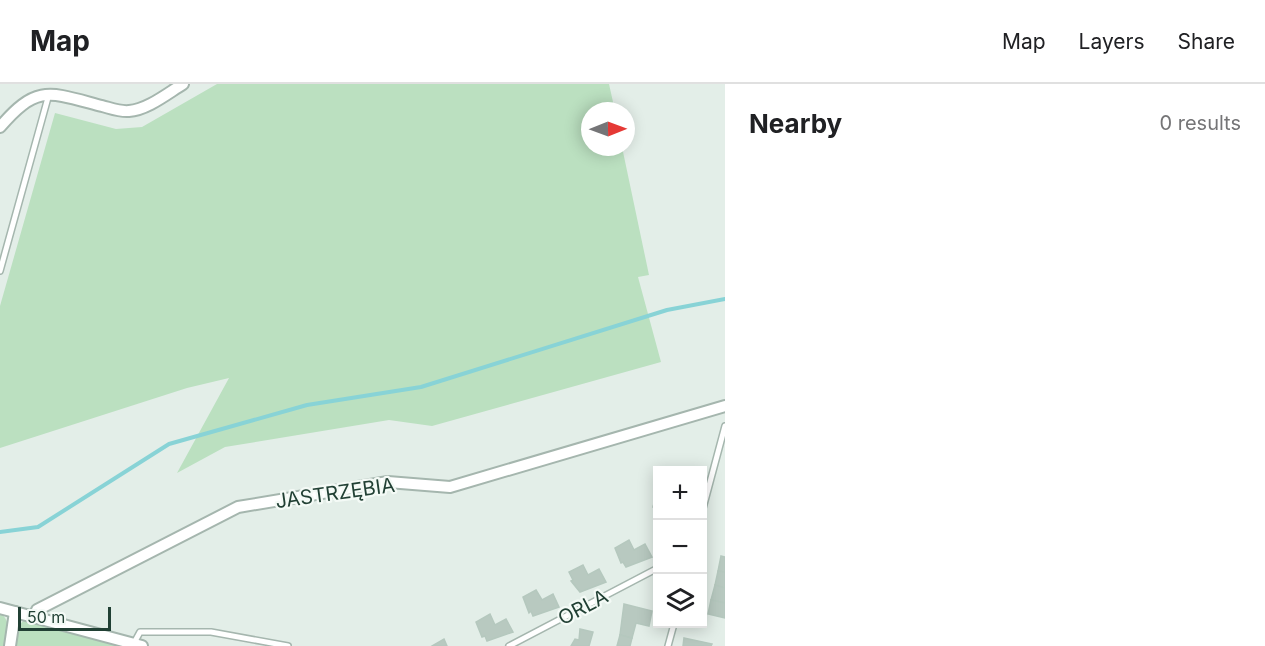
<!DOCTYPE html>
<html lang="en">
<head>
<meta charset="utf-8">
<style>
	body { margin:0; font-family:Inter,sans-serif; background:#f2f2f2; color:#202124 }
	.controls { position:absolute; right:18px; bottom:18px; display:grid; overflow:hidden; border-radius:0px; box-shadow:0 3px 15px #0003 }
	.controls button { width:54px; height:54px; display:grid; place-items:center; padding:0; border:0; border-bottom:2px solid #e0e0e0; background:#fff; color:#202124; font:30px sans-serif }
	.compass { position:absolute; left:581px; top:18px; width:54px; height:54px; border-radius:50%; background:#fff; box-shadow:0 3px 15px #0003; rotate:89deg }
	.scale { position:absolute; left:18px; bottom:15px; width:93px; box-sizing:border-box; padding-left:6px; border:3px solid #214034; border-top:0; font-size:16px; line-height:21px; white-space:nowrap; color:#214034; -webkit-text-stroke:4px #f4faf6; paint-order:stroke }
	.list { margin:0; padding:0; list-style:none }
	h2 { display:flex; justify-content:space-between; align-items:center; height:78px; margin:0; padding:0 24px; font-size:26px }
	h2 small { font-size:20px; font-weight:400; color:#757577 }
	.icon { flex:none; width:33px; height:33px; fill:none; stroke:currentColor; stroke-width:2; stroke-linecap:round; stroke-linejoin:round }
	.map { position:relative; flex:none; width:725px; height:562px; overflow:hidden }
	header { display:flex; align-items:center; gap:36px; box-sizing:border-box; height:84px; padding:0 30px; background:#fff; border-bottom:2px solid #e0e0e0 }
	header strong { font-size:28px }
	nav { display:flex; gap:33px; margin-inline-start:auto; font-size:21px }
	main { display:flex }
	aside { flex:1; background:#fff }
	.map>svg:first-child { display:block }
</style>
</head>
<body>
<header>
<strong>Map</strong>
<nav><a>Map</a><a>Layers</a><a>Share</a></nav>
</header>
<main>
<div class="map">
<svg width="725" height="562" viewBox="0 0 725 562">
	<rect width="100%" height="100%" fill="#e3eee8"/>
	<g fill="#bbe0c0">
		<polygon points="217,0 609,0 615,27 590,27 590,63 622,63 649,191 638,193 661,278 432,342 389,336 225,363 177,389 229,294 187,304 0,364 0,222 55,29 116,45 142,43"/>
		<path d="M0 529C12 537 7 549 5 562H0Z"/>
		<polygon points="23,537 31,537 126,562 14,562 17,544"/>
	</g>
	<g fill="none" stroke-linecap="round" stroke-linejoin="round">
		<polyline stroke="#88d3d6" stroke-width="4" points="0,448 38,443 169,360 307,321 421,303 667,226 725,215"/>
	</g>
	<g fill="#b8c9c0" stroke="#b5c8be" stroke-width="1.5">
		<polygon points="657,408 658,409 658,425 653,423"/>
		<polygon points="629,456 634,466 645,460 652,473 626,483 623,478 621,479 615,464"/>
		<polygon points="721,472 725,473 725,488 718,487"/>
		<polygon points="583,481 588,491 599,485 606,498 580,508 571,497 573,496 569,488"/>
		<polygon points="718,487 725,488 725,504 715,501"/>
		<polygon points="715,501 725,504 725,519 711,516"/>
		<polygon points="536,506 542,516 553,510 559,523 533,532 531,527 529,529 523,513"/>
		<polygon points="711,516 725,519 725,534 708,530"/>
		<polygon points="624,520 652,527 649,542 636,539 632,554 620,551"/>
		<polygon points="490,530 495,541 506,535 513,548 487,557 485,552 482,553 476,538"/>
		<polygon points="580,545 593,548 589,562 571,562 575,555 579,556"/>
		<polygon points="620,551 632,554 630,562 617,562"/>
		<polygon points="684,554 712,560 711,562 683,562"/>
		<polygon points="444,555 447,562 432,562"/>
	</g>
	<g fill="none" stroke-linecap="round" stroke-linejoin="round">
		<defs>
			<g id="lane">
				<polyline points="0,187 49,10"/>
				<polyline points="702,428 725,342"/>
				<polyline points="134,559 140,548 211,548 288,562"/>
				<polyline points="509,562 658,484"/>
				<polyline points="668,562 674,540"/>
			</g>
			<g id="street">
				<path d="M0 43C37 0 49 8 102 22 110 24 120 28 129 27 147 26 168 9 183 0"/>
				<polyline points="0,524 142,562"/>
				<polyline points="35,531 37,526 238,423 388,398 450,403 725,322"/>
				<polyline points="10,562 15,528"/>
			</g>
		</defs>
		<use href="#lane" stroke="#a5b6ae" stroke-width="8"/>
		<use href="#street" stroke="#a5b6ae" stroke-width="14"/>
		<use href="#lane" stroke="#fff" stroke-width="5"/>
		<use href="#street" stroke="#fff" stroke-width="10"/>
	</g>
	<g text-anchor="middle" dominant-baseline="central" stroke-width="4.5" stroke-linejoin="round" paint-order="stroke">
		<g font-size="20" fill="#214034" stroke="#f4faf6">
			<text transform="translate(335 409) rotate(-8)">JASTRZĘBIA</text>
			<text transform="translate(583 523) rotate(-28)">ORLA</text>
		</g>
	</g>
</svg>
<div class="controls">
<button>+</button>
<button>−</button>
<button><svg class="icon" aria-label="layers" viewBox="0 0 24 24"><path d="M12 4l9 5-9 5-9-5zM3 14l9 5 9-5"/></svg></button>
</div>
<svg class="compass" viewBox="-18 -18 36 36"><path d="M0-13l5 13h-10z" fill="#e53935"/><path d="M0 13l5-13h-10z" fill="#757577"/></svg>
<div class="scale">50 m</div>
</div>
<aside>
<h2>Nearby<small>0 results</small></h2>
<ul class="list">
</ul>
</aside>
</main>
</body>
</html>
